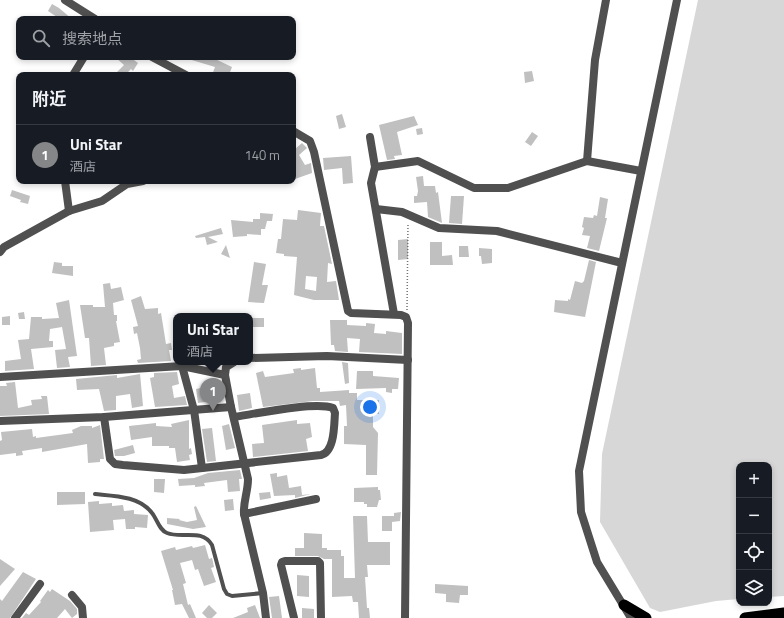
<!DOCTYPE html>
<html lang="zh">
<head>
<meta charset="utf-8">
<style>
	body { margin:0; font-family:"Titillium Web","Noto Sans SC",sans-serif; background:#242831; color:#f1f3f6 }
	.controls { position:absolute; right:12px; bottom:12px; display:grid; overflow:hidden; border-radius:8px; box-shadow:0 2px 6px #0003 }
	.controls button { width:36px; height:36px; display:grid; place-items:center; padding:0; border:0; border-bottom:1px solid #363941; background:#171b24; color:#f1f3f6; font:20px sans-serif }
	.you { position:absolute; left:370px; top:407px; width:14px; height:14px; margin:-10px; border:3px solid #fff; border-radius:50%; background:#1a73e8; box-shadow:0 0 0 6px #1a73e833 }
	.badge { display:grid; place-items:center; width:26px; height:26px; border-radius:50%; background:#858687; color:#fff; font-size:13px; font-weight:700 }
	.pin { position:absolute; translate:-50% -33px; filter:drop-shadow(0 1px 2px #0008) }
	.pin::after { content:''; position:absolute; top:21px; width:14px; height:12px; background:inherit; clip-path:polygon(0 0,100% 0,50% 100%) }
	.popup { position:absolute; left:173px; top:313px; width:80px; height:52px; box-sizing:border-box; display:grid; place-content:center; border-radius:8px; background:#171b24; filter:drop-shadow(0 1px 3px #0005); font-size:13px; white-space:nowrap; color:#9ea1a6 }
	.popup b { font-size:15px; color:#f1f3f6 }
	.popup::after { content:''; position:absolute; left:50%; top:100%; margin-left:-8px; border:8px solid transparent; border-top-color:#171b24 }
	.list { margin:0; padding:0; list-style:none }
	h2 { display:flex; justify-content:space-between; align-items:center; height:52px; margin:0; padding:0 16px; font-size:17px }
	h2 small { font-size:13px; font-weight:400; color:#9ea1a6 }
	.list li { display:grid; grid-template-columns:26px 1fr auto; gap:12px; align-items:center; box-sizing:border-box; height:60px; padding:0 16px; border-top:1px solid #363941 }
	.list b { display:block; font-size:15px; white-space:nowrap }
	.list p { margin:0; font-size:13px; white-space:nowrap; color:#9ea1a6 }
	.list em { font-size:13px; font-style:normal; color:#9ea1a6 }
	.icon { flex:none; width:22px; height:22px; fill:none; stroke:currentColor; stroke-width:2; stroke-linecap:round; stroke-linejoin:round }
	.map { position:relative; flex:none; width:784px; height:618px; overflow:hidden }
	.search { position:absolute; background:#171b24; box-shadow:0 2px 6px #0003; left:16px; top:16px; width:280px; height:44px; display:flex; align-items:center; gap:10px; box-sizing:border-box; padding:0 14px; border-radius:8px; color:#9ea1a6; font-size:15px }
	.panel { position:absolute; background:#171b24; box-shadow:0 2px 6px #0003; left:16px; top:72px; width:280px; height:112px; border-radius:8px }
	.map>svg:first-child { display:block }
</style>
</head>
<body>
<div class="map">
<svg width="784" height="618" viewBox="0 0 784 618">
	<rect width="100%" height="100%" fill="#fff"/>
	<polygon fill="#d7d7d7" points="698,0 784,0 784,596 769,597 769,465 739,465 739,599 716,601 660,612 650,608 600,522 602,454"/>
	<g fill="#c0c0c0" fill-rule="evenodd">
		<polygon points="52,4 59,8 72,19 60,19 48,11"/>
		<polygon points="115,57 130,57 138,63 133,71 131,69 125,75 114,75 124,65"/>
		<polygon points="186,57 211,57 232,67 229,75 212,75 215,67 185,58"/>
		<polygon points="532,71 534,81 525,83 524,72"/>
		<polygon points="342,114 346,127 339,129 336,116"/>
		<polygon points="414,116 418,125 397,132 402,155 394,156 395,159 387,160 379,125"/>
		<polygon points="422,128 423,134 417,135 416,129"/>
		<polygon points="532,132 538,136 531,146 525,142"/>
		<polygon points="302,143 307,148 299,155 305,165 311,163 312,173 295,179 293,147 295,149"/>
		<polygon points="351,156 353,183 343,184 342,168 324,170 323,158"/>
		<polygon points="423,176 424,186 435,186 436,193 438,192 442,223 428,217 427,202 414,203 414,196 417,196 418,191 416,177"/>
		<polygon points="12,190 30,196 28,204 20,202 21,200 10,196"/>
		<polygon points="451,196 464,196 462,224 449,223"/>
		<polygon points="600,197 608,199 605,218 607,218 599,251 587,248 590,236 582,235 584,228 582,227 584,217 593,218 594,215 597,216"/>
		<path d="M298 210 321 213 320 226H324L332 264 328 263 327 282 336 281 339 300H314L294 295 297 257 284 256V254L276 253 278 239H281L283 219 297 220ZM306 276 317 277 316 291 305 289Z"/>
		<polygon points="260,213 273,214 272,221 267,221 265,229 261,229 261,235 247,234 247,236 233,237 231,220 253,222 253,219 260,219"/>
		<polygon points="221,228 223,234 208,237 218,242 207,245 205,237 196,238 195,236"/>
		<polygon points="408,239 408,259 398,260 398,240"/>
		<polygon points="430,242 442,242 442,256 452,255 453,265 430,265"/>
		<polygon points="226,245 230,258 221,254"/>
		<polygon points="459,246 468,246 469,257 459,257"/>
		<polygon points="479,248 492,249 492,263 482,264 481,256 479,256"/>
		<polygon points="589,260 596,262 585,317 554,312 555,300 568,301 568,299 570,300 575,281 582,283 584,281"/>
		<polygon points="54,262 62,263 62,266 73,266 73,276 52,273"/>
		<polygon points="254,262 266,264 262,285 268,285 264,303 248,302"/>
		<polygon points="110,283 111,289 121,287 124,300 113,303 114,315 117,315 117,321 116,321 120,342 114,343 114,346 104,348 106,365 91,366 89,338 85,338 80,305 93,305 93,307 105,307 103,284"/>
		<polygon points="141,296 145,309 158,308 158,314 161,313 166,344 171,343 172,350 169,350 171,361 138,363 137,360 141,359 140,348 137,333 134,334 133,327 138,326 131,300"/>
		<polygon points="69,300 77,356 68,357 70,367 57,368 55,350 66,349 62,327 50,329 49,341 53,341 53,347 31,349 34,369 5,371 5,361 21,359 18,340 29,339 31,317 42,317 42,319 59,318 56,303"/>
		<polygon points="24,312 25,319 19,319 18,313"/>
		<polygon points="10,316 10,325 2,325 2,317"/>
		<rect x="252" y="318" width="12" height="9"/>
		<polygon points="330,320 347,320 347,325 366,326 366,323 375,324 374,333 386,334 386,331 402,333 402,354 359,352 360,339 347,338 348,352 335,351 334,345 331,345"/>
		<polygon points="342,362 348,363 349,383 345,384"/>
		<polygon points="301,368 301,370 315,368 317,388 320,388 320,392 349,390 349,393 357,393 357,400 379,400 379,414 373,414 373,427 378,433 377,475 366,475 366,445 344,444 344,426 347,426 346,405 340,406 339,401 313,401 263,407 256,373 263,371 265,377 294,373 293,369"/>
		<polygon points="357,371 373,371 373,376 399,378 398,389 392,389 392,393 386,392 386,388 356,389"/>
		<polygon points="177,372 179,384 172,386 174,398 185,396 187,405 155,407 150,378 154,377 154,373"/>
		<polygon points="140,374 143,406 132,408 130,394 116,396 116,410 104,411 99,389 77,390 76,379 117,375 117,378"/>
		<polygon points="15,382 18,408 32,405 31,400 42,399 41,396 47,396 49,414 0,416 0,386 7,386 6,383"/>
		<polygon points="220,384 222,395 210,397 211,401 198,403 196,389"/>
		<polygon points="250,393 252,408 239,411 237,395"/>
		<polygon points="189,420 189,449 191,448 192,454 189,455 190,460 177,462 175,448 169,448 169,446 152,446 152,437 131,440 129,426 156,423 156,426 172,427 171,424"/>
		<polygon points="297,420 297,424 310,423 312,437 306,439 308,451 253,457 252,444 264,443 262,425"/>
		<polygon points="229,424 235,448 226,450 222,426"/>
		<polygon points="100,425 104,459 100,459 100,462 88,463 87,444 42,452 42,448 22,451 23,455 16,456 16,453 0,455 0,441 2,440 1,432 32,429 33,437 36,436 36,438 73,433 72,430 81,426 92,426 92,428"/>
		<polygon points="212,428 216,461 207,462 202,429"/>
		<polygon points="133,445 135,453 124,456 115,456 114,450"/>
		<polygon points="240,470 242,479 239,479 240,491 228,492 227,480 204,483 205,486 195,487 195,485 179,486 178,479 194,478 208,473"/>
		<polygon points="277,473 277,477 287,475 289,488 301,486 302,495 311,494 295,498 295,495 274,496 270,474"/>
		<polygon points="154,479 165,479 164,493 154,492"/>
		<polygon points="378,487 378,490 380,490 381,500 379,500 377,507 367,507 367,504 364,504 364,502 354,502 354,488"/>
		<polygon points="57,492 85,492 85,504 57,505"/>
		<polygon points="270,492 271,498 260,500 259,493"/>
		<polygon points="233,499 234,510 225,511 224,500"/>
		<polygon points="99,501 99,504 112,503 112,506 123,505 124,511 134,510 134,514 148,515 147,528 135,527 135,529 126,529 125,519 113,520 114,530 90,532 88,502"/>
		<polygon points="196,506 206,527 193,529 167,524 167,518 180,519 179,520 187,522 197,520 194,507"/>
		<polygon points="401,512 400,521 392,522 392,531 382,531 382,516 394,516 394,513"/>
		<polygon points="353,516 367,516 368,542 390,542 390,565 367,565 368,577 365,577 367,608 369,608 370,618 359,618 358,602 353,602 352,596 332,597 332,559 324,559 318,556 295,556 295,548 304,548 304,533 322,534 322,548 327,548 327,550 341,550 341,556 344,556 344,578 355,578"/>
		<polygon points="205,545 209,559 212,558 213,562 214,567 211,568 216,582 204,586 198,569 195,570 192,560 180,563 186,583 183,584 188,605 190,604 196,618 189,618 182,604 175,605 172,590 173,590 161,551 175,547 176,550 192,546 193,548"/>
		<polygon points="0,559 15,569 0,586"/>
		<polygon points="23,572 36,579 10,618 0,618 0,599 2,601"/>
		<polygon points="297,575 309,576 309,597 297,596"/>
		<polygon points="435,584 468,586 468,595 460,595 459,603 446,602 446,594 435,593"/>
		<polygon points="52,589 70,601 77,609 77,614 72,618 65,609 57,618 22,618 26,613 29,615 41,602 40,601 48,590 50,592"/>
		<polygon points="279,596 282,618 272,618 269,597"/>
		<polygon points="209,605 217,613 212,618 207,618 202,613"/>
		<polygon points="255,605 260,618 233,618 248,612 247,608"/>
		<polygon points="302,608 314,609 314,618 302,618"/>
	</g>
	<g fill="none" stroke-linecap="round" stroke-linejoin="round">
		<polyline stroke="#727272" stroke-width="1.5" stroke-dasharray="1 2" stroke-linecap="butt" points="407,310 408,223"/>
		<path stroke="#505050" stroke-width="4" d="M95 494C115 496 139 496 152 513 157 519 159 530 167 533 182 539 202 528 212 545L224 589 227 594 232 596 263 593"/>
		<g stroke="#505050" stroke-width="8">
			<polyline points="65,0 95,19"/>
			<polyline points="152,57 186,75"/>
			<polyline points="73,75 84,57"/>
			<polyline points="293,131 310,141 314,152 348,311 351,313 401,315 406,317 408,323 405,618"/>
			<polyline points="370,137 375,167 371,183 394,314"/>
			<polyline points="587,161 595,60 606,0"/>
			<polyline points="375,167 418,161 474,188 508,188 587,161 641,171"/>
			<polyline points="65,181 69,211"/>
			<polyline points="376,209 402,212 439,228 497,231 622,263"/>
			<polyline points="0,252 4,247 69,211 102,201 127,184 143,181"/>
			<polyline points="250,358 327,356 408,360"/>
			<polyline points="182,366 194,410 202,468"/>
			<polyline points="225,375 226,367 234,362"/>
			<path d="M0 377 182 366 225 375 231 407 248 479C248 492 243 502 244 514L263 593 266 618"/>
			<path d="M104 417 110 459 115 464 123 465 184 470 321 455C335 452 334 424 335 413L333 408C316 401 254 414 234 417"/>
			<polyline points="0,421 104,417 231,407"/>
			<polyline points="244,514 316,499"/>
			<polyline points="72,595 82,607 83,618"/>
			<polyline points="15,618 40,584"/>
			<polyline points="294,618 281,565 282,562 285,561 318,561 320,563 321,618"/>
		</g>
		<polyline stroke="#505050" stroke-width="8" points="631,618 597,562 581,512 579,471 677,0"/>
		<g stroke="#000" stroke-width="11">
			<polyline points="624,605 646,618"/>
			<polyline points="745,618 784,613"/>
		</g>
	</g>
</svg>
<div class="controls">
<button>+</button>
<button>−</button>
<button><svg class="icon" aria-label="locate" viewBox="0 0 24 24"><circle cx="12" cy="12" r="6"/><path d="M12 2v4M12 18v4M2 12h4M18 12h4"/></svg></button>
<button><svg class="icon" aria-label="layers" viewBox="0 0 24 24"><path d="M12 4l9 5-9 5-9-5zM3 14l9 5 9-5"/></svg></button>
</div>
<div class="you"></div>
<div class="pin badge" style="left:213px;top:411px">1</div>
<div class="popup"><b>Uni Star</b>酒店</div>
<div class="search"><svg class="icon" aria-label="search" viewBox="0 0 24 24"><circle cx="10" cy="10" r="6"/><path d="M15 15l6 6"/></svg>搜索地点</div>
<section class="panel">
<h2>附近<small></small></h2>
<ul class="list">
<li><span class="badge">1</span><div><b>Uni Star</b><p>酒店</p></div><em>140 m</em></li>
</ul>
</section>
</div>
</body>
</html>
